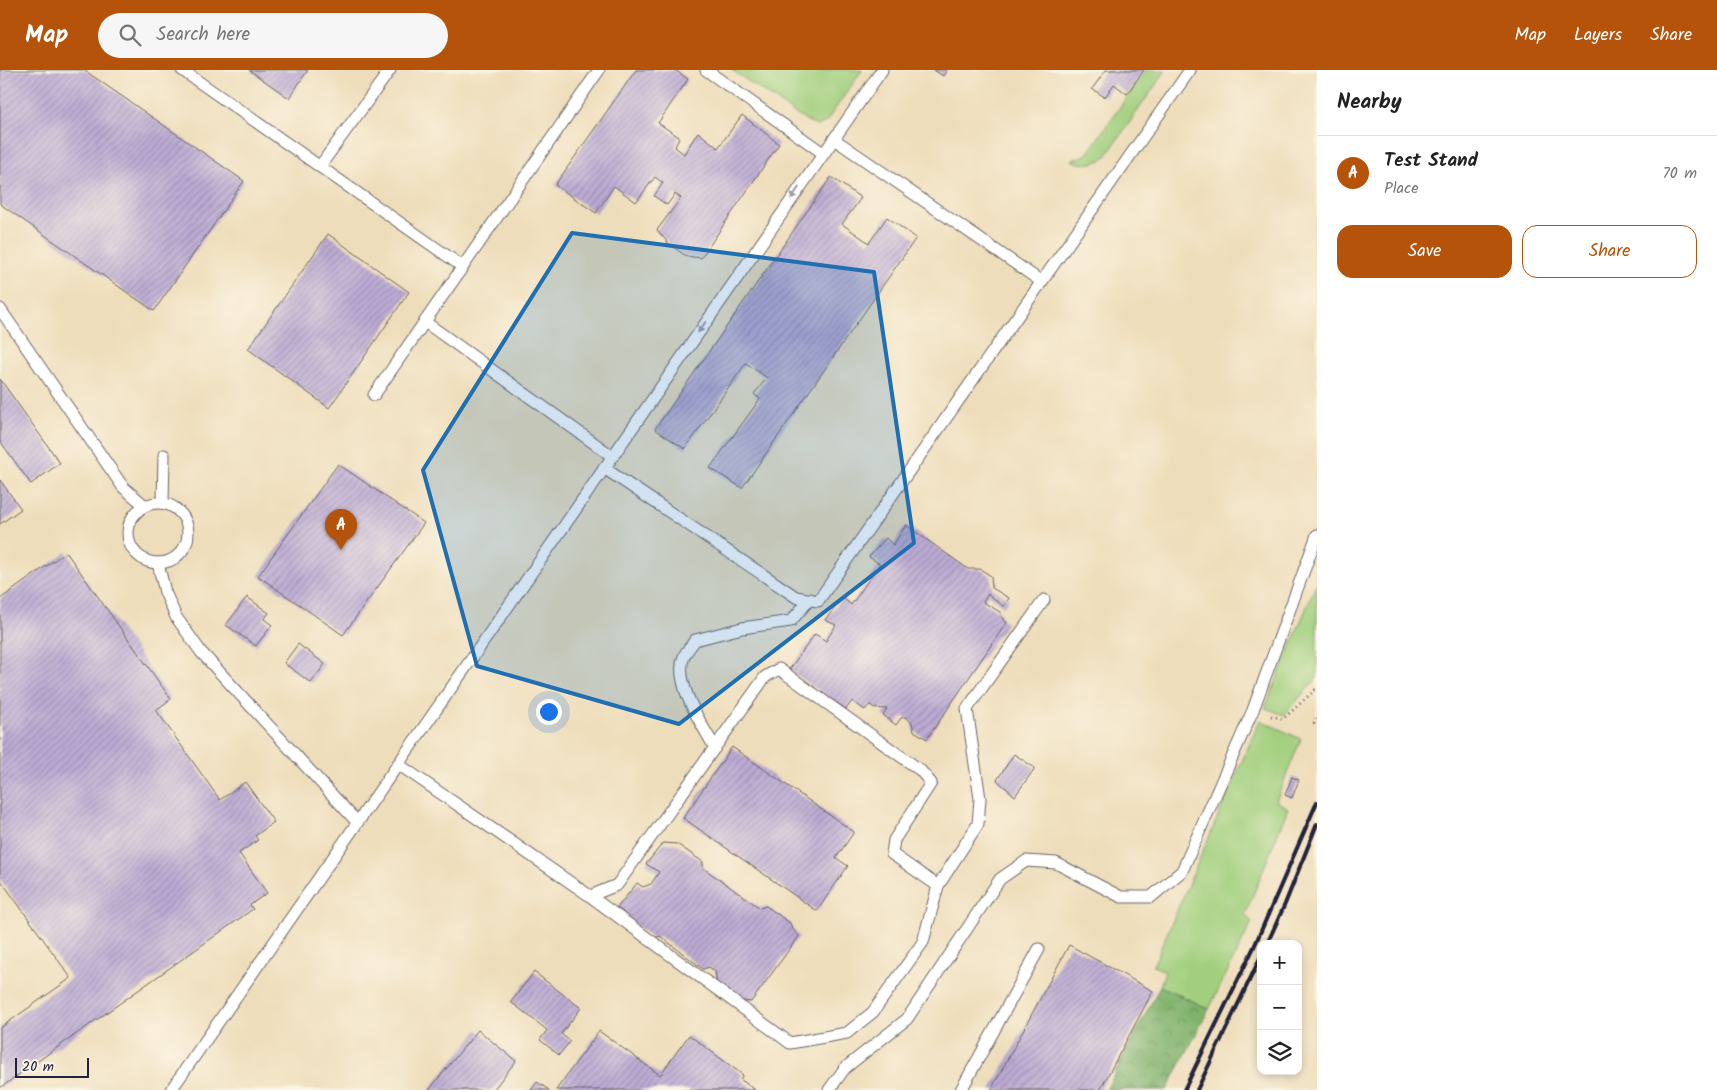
<!DOCTYPE html>
<html lang="en">
<head>
<meta charset="utf-8">
<style>
	body { margin:0; font-family:Kalam,sans-serif; background:#f6f6f6; color:#222 }
	.controls { position:absolute; right:15px; bottom:15px; display:grid; overflow:hidden; border-radius:10px; box-shadow:0 2px 8px #0003 }
	.controls button { width:45px; height:45px; display:grid; place-items:center; padding:0; border:0; border-bottom:1px solid #e0e0e0; background:#fff; color:#222; font:25px sans-serif }
	.scale { position:absolute; left:15px; bottom:12px; width:74px; box-sizing:border-box; padding-left:5px; border:2px solid #22223b; border-top:0; font-size:14px; line-height:18px; white-space:nowrap; color:#22223b; -webkit-text-stroke:4px #fcf5e5; paint-order:stroke }
	.you { position:absolute; left:548px; top:641px; width:18px; height:18px; margin:-12px; border:4px solid #fff; border-radius:50%; background:#1a73e8; box-shadow:0 0 0 8px #1a73e833 }
	.badge { display:grid; place-items:center; width:32px; height:32px; border-radius:50%; background:#b45309; color:#fff; font-size:16px; font-weight:700 }
	.pin { position:absolute; translate:-50% -41px; filter:drop-shadow(0 1px 2px #0008) }
	.pin::after { content:''; position:absolute; top:26px; width:18px; height:15px; background:inherit; clip-path:polygon(0 0,100% 0,50% 100%) }
	.list { margin:0; padding:0; list-style:none }
	h2 { display:flex; justify-content:space-between; align-items:center; height:65px; margin:0; padding:0 20px; font-size:21px }
	h2 small { font-size:16px; font-weight:400; color:#767676 }
	.list li { display:grid; grid-template-columns:32px 1fr auto; gap:15px; align-items:center; box-sizing:border-box; height:75px; padding:0 20px; border-top:1px solid #e0e0e0 }
	.list b { display:block; font-size:19px; white-space:nowrap }
	.list p { margin:0; font-size:16px; white-space:nowrap; color:#767676 }
	.list em { font-size:16px; font-style:normal; color:#767676 }
	.actions { display:flex; gap:10px; padding:15px 20px }
	.actions a { flex:1; padding:11px 0; border:1px solid #b45309; border-radius:15px; text-align:center; font-size:18px; color:#b45309 }
	.actions .main { background:#b45309; color:#fff }
	.icon { flex:none; width:28px; height:28px; fill:none; stroke:currentColor; stroke-width:2; stroke-linecap:round; stroke-linejoin:round }
	.map { position:relative; flex:none; width:1317px; height:1020px; overflow:hidden }
	header { display:flex; align-items:center; gap:30px; box-sizing:border-box; height:70px; padding:0 25px; background:#b45309; color:#fff }
	header strong { font-size:24px }
	nav { display:flex; gap:28px; margin-inline-start:auto; font-size:18px }
	.search { width:350px; height:45px; background:#f6f6f6; display:flex; align-items:center; gap:12px; box-sizing:border-box; padding:0 18px; border-radius:28px; color:#767676; font-size:19px }
	main { display:flex }
	aside { flex:1; background:#fff }
	.map>svg:first-child { display:block }
</style>
</head>
<body>
<header>
<strong>Map</strong>
<div class="search"><svg class="icon" aria-label="search" viewBox="0 0 24 24"><circle cx="10" cy="10" r="6"/><path d="M15 15l6 6"/></svg>Search here</div>
<nav><a>Map</a><a>Layers</a><a>Share</a></nav>
</header>
<main>
<div class="map">
<svg width="1317" height="1020" viewBox="0 0 1317 1020">
	<defs>
		<pattern id="forest-crowns" width="20" height="18" patternUnits="userSpaceOnUse" patternTransform="scale(1.25)"><rect width="20" height="18" fill="#80b26c"/><path d="M2 6a3 3 0 1 1 6 0M12 15a3 3 0 1 1 6 0" fill="none" stroke="#68905a"/></pattern>
		<pattern id="building-hatch" width="6" height="6" patternUnits="userSpaceOnUse" patternTransform="scale(1.25)"><rect width="6" height="6" fill="#bdabd4"/><path d="M-1 1l2-2M0 6l6-6M5 7l2-2" fill="none" stroke="#998bad"/></pattern>
	</defs>
	<rect width="100%" height="100%" fill="#fcf5e5"/>
	<filter id="ink" filterUnits="userSpaceOnUse"><feTurbulence type="fractalNoise" baseFrequency=".02" numOctaves="2"/><feDisplacementMap in="SourceGraphic" scale="10" xChannelSelector="R" yChannelSelector="G"/><feConvolveMatrix kernelMatrix="1 2 1 2 8 2 1 2 1" color-interpolation-filters="sRGB"/></filter>
	<filter id="wash" filterUnits="userSpaceOnUse"><feTurbulence type="fractalNoise" baseFrequency=".0096" numOctaves="4" result="noise"/><feDisplacementMap in="SourceGraphic" scale="20" xChannelSelector="R" yChannelSelector="G"/><feGaussianBlur stdDeviation="1.12" result="paint"/><feColorMatrix in="noise" values="0 0 0 0 0 0 0 0 0 0 0 0 0 0 0 0 0 1.4 0 .05"/><feComposite in="paint" operator="in"/></filter>
	<g filter="url(#wash)">
		<rect width="100%" height="100%" fill="#eeddba"/>
		<g fill="#a1cf7d" stroke="#62785c">
			<polygon points="732,0 862,0 826,52 817,56 800,47"/>
			<path d="M1146 0H1166L1104 89C1092 94 1083 96 1071 90L1086 85Z"/>
			<polygon points="1317,512 1317,608 1284,645 1265,638"/>
			<polygon points="1260,650 1301,669 1276,731 1288,738 1245,845 1252,852 1209,939 1160,916 1165,901 1153,896"/>
		</g>
		<polygon fill="url(#forest-crowns)" stroke="#516a54" points="1160,916 1209,939 1167,1020 1106,1020"/>
		<g id="blocks">
			<g fill="url(#building-hatch)">
				<polygon points="0,0 84,0 244,111 154,241 0,134"/>
				<polygon points="249,0 308,0 289,28"/>
				<polygon points="636,0 675,0 688,9 658,53 679,67 675,77 684,84 698,62 718,78 742,45 779,74 701,188 686,186 669,174 657,160 681,128 675,124 667,135 654,126 663,113 655,107 636,132 614,116 596,143 555,115"/>
				<polygon points="934,0 947,0 943,6"/>
				<polygon points="1106,0 1144,0 1127,24 1114,14 1105,27 1092,19"/>
				<polygon points="831,107 861,128 842,154 869,173 887,147 916,168 742,418 710,398 760,329 754,324 767,308 746,293 685,379 655,359"/>
				<polygon points="328,164 409,222 329,338 248,279"/>
				<polygon points="0,309 60,393 31,414 0,371"/>
				<polygon points="338,394 424,453 343,565 258,506"/>
				<polygon points="0,410 21,439 0,454"/>
				<polygon points="906,455 968,499 980,499 991,506 992,518 1009,528 1004,537 988,524 983,532 1000,542 1003,550 1007,552 927,669 914,661 912,653 905,647 901,648 896,655 883,645 887,639 874,638 870,634 865,640 852,631 846,639 789,600 815,564 826,571 836,555 825,550 843,528 851,535 880,494 869,487 886,468 893,475"/>
				<polygon points="66,482 171,629 156,640 220,730 245,712 274,752 255,766 258,770 239,783 267,823 250,835 253,839 0,1018 0,958 71,908 0,809 0,529"/>
				<polygon points="247,527 269,543 264,549 272,555 256,576 226,555"/>
				<polygon points="298,574 325,594 311,613 284,593"/>
				<polygon points="732,677 854,762 836,788 848,796 817,841 683,748"/>
				<polygon points="1014,684 1035,698 1015,726 997,710"/>
				<polygon points="1292,707 1299,710 1292,728 1285,725"/>
				<polygon points="663,773 677,774 703,792 703,798 760,838 766,836 790,853 792,858 799,866 751,932 737,930 717,915 715,901 709,897 703,899 660,866 653,868 628,849 623,842 617,838 637,813 643,817 651,814 659,802 646,794"/>
				<polygon points="1069,875 1153,921 1100,1020 991,1020"/>
				<polygon points="534,902 581,938 561,964 570,971 559,985 540,970 547,960 511,932"/>
				<polygon points="478,960 516,991 493,1020 429,1020"/>
				<polygon points="599,961 660,1005 689,965 743,1005 740,1009 755,1020 556,1020"/>
				<polygon points="537,1012 549,1020 531,1020"/>
			</g>
		</g>
	</g>
	<g filter="url(#ink)">
		<use href="#blocks" fill-opacity="0" stroke="#696367" stroke-width="1"/>
		<g fill="none" stroke-linecap="round" stroke-linejoin="round">
			<defs>
				<g id="service">
					<polyline points="182,0 463,197"/>
					<polyline points="706,0 823,83"/>
					<polyline points="834,69 1042,212"/>
					<polyline points="320,96 390,0"/>
					<polyline points="0,239 123,417 144,435"/>
					<polyline points="425,252 612,386"/>
					<polyline points="374,325 599,0"/>
					<polyline points="604,398 796,527 818,531 1190,0"/>
					<circle cx="158" cy="463" r="30"/>
					<polyline points="163,433 164,385"/>
					<polyline points="158,493 165,522 176,547 201,582 357,752"/>
					<path d="M715 678C702 654 673 613 684 586 687 580 692 575 695 570L742 558 791 551 810 529"/>
					<polyline points="398,694 590,826 617,815 765,607 779,599 920,700 931,713 894,770 892,784 938,816"/>
					<polyline points="590,826 790,973 847,963 873,942 923,872 938,816 978,754 980,729 967,639 1044,530"/>
					<polyline points="171,1020 882,0"/>
					<polyline points="829,1020 845,998 907,949 1000,809 1026,791 1056,793 1121,827 1151,827 1182,801 1253,640 1317,465"/>
					<polyline points="961,1020 1039,879"/>
				</g>
			</defs>
			<use href="#service" stroke="#696367" stroke-width="13"/>
			<g stroke="#696367" stroke-width="3" stroke-dasharray="1 4" stroke-linecap="butt">
				<polyline points="1271,646 1283,649 1315,620 1317,621"/>
				<polyline points="1314,654 1317,646"/>
			</g>
			<use href="#service" stroke="#fff" stroke-width="11"/>
			<g stroke="#22223b" stroke-width="4">
				<polyline points="1267,874 1285,834 1317,754"/>
				<polyline points="1184,1020 1254,877 1317,732"/>
				<polyline points="1197,1020 1261,886"/>
			</g>
		</g>
		<defs><path id="oneway-solid" d="M-6-.8H1V-3.2L6.5 0L1 3.2V.8H-6Z" transform="scale(1.25)"/></defs>
		<g fill="#9c9ca7">
			<use href="#oneway-solid" transform="translate(795 123) rotate(125)"/>
			<use href="#oneway-solid" transform="translate(702 257) rotate(125)"/>
		</g>
	</g>
	<path fill="#1f6fb2" fill-opacity="0.2" stroke="#1f6fb2" stroke-width="4" stroke-linejoin="round" d="M572 163 874 202 914 473 679 654 477 596 423 400Z"/>
</svg>
<div class="controls">
<button>+</button>
<button>−</button>
<button><svg class="icon" aria-label="layers" viewBox="0 0 24 24"><path d="M12 4l9 5-9 5-9-5zM3 14l9 5 9-5"/></svg></button>
</div>
<div class="scale">20 m</div>
<div class="you"></div>
<div class="pin badge" style="left:341px;top:480px">A</div>
</div>
<aside>
<h2>Nearby<small></small></h2>
<ul class="list">
<li><span class="badge">A</span><div><b>Test Stand</b><p>Place</p></div><em>70 m</em></li>
</ul>
<div class="actions"><a class="main">Save</a><a>Share</a></div>
</aside>
</main>
</body>
</html>
